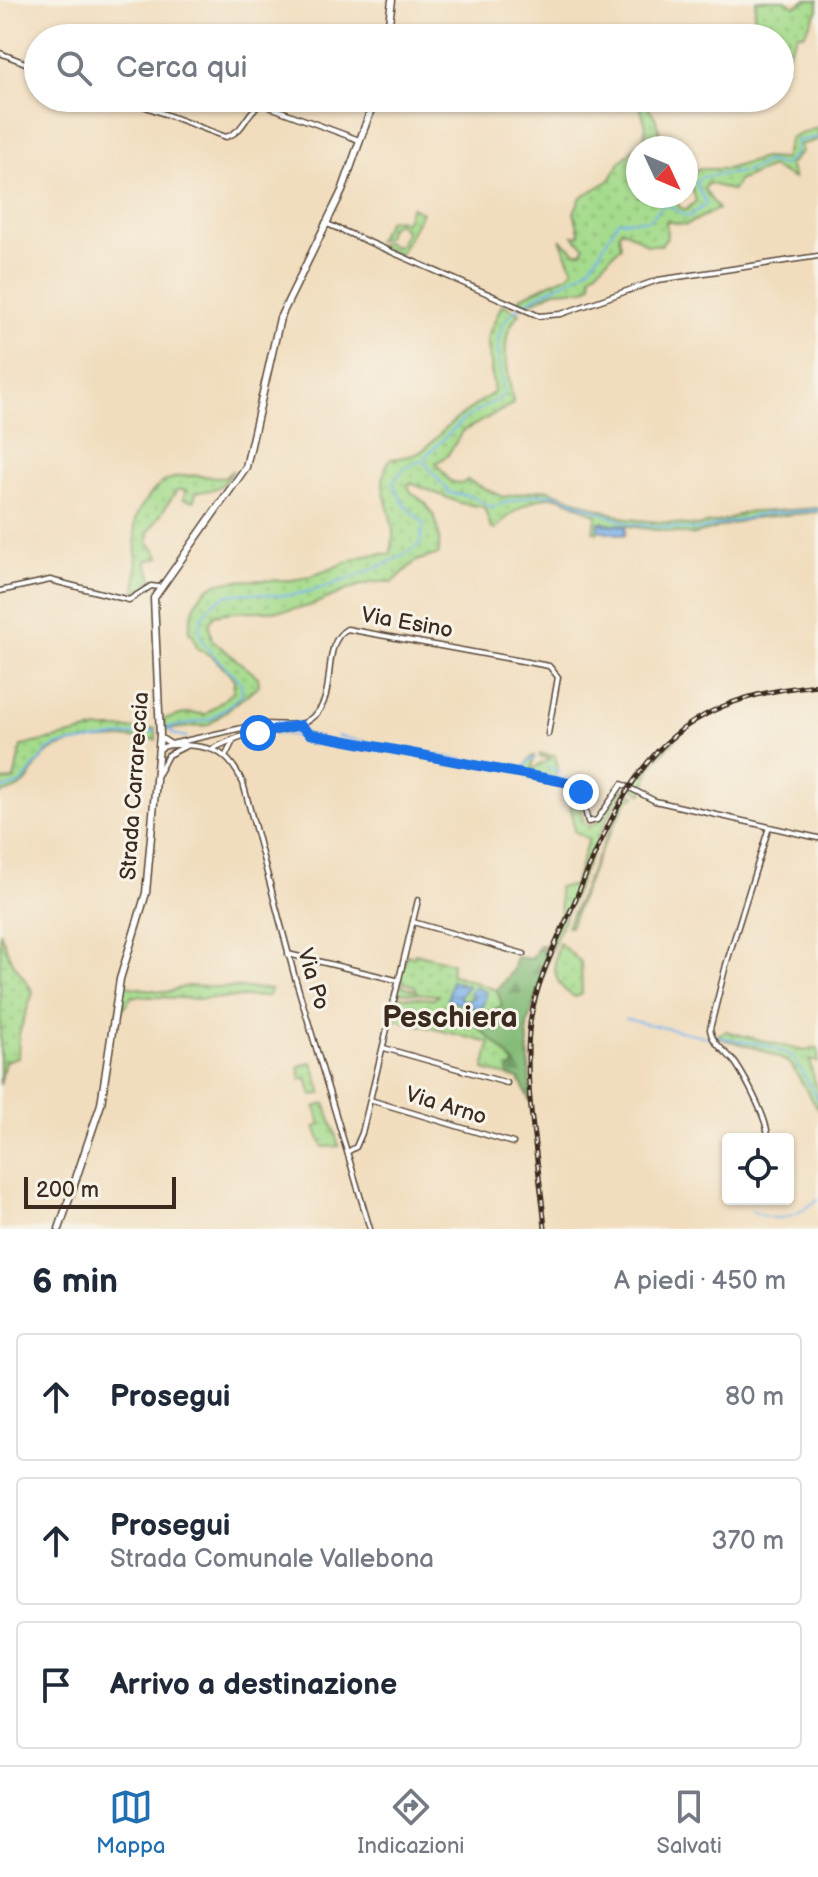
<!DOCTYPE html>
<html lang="it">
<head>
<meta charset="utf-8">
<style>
	body { margin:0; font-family:"Balsamiq Sans",sans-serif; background:#f2f2f3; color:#1f2937 }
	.controls { position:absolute; right:24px; bottom:24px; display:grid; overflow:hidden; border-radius:8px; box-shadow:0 2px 6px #0004 }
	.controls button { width:72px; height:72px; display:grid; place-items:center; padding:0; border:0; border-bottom:2px solid #e0e1e3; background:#fff; color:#1f2937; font:40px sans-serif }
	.compass { position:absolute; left:626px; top:136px; width:72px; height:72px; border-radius:50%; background:#fff; box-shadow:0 2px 6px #0004; rotate:134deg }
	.scale { position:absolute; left:24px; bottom:20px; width:152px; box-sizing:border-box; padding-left:8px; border:4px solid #3b2a1e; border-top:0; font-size:22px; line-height:28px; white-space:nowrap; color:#3b2a1e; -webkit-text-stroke:6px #f7f3e8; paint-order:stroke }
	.stop { position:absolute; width:24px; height:24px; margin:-18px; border:6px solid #1a73e8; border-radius:50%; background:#fff }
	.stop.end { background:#1a73e8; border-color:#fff; box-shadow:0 2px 8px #0008 }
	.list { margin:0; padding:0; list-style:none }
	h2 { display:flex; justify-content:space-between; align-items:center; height:104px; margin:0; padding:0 32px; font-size:34px }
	h2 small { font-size:26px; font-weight:400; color:#747a83 }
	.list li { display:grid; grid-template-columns:52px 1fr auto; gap:24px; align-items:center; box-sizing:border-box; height:128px; margin:0 16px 16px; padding:0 16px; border:2px solid #e0e1e3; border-radius:8px }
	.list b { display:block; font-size:30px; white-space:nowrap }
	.list p { margin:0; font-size:26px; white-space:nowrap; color:#747a83 }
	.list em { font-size:26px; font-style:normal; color:#747a83 }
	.icon { flex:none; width:44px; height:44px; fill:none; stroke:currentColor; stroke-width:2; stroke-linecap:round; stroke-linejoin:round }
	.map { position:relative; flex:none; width:818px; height:1229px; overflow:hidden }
	.search { position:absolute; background:#fff; box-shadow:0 2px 6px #0004; left:24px; right:24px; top:24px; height:88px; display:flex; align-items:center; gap:20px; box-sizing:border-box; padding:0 28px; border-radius:44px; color:#747a83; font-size:30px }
	.sheet { height:536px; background:#fff }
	nav { display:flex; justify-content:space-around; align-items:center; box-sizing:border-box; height:112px; border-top:2px solid #e0e1e3; background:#fff; font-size:22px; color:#747a83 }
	nav a { display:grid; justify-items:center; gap:4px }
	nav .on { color:#1f6fb2 }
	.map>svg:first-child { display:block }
</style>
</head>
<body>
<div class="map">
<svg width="818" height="1229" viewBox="0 0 818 1229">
	<defs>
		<pattern id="green-dots" width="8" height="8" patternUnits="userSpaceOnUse" patternTransform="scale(2)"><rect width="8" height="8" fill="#a5db8c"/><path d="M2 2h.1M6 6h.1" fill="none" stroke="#8fbc78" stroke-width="1.8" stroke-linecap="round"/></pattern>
		<pattern id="forest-firs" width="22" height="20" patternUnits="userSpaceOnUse" patternTransform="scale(2)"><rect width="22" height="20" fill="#84bb78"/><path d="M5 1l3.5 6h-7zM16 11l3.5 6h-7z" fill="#6d9862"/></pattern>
		<pattern id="water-rules" width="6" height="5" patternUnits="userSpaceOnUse" patternTransform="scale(2)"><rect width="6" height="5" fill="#7cb4ec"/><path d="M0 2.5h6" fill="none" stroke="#6793bf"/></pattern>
	</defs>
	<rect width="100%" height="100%" fill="#f7f3e8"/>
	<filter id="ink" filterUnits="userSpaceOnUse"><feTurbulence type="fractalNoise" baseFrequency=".0125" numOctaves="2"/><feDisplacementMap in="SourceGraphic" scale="16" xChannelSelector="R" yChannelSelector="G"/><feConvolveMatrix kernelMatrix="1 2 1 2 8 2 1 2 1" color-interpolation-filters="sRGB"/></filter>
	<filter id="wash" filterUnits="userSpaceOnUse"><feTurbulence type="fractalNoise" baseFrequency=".006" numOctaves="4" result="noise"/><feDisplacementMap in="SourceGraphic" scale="32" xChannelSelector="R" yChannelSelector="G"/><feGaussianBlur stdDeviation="1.8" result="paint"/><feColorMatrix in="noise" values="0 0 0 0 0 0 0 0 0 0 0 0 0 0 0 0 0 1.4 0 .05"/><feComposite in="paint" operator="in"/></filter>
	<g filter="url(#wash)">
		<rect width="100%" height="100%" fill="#f1ddbd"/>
		<g fill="url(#green-dots)" stroke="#708255" stroke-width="2">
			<polygon points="756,0 785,0 795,6 806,0 818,0 818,10 804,34 798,34 787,54 781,57 780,38 769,38 769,24 765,21 758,37 752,36"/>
			<polygon points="638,100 644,101 655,117 664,148 638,148 638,196 675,196 679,207 686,210 696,201 690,182 697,169 727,169 763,158 784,159 790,138 818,127 818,140 799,145 802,151 789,165 794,179 771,167 738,181 733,191 708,183 704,189 718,209 686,225 666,221 667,237 661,245 648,245 622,229 619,234 621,246 591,276 592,284 585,289 555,291 524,306 519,304 521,297 568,275 573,269 560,239 577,253 583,251 584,246 573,236 580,235 574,212 581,197 610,180 621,161 644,139 646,126"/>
			<polygon points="411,207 422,212 399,256 377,245 386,242 394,247 399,245 406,231 398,223 391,226 385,238 377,240 388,221 398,219 405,222"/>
			<path d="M502 304 520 313C495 338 510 373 513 404L463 431 447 456 436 463 450 481 462 484 467 480 503 497 545 489 627 519 697 526 727 520 742 513 818 508V512L751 518 693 535 600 522 597 533 593 531 597 515C585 510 569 499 556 497 535 494 507 515 495 530L491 528 484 507 460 503 411 483 408 485C411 496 419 496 426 504 439 520 440 534 439 554L416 561 393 582C359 579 339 596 309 606 278 615 245 607 214 615L209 624 212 640 258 677 259 685 208 725 164 730V719L188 713 206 714 233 692 234 679 214 658 197 648 193 634 189 633C190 613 197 589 219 583 245 576 279 585 307 577 337 570 358 551 390 554 403 515 369 492 390 459 428 455 423 449 448 426 462 414 479 403 494 392L487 338Z"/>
			<path d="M233 470C224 487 215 491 196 492L194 501 183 499 186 490H177L149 532 148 541 160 557 146 561 154 583 134 594C140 569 134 546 135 520 136 513 143 504 147 499 168 469 191 475 224 478Z"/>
			<path d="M98 729H156V740C133 736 62 738 45 755 26 774 36 785 0 794V781L14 780 21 746Z"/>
			<polygon points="677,737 650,768 643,794 631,786 653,759"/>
			<polygon points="540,754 555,756 558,767 554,778 523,771 530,758 534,756 532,769 550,759 540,757"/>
			<path d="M555 782C577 788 582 800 583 822L589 826 598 822 620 789H624L604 824 551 950 537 945H549L561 913 558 887 573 886C581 871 583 848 589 840L574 831 568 787 550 783Z"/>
			<polygon points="627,790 636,796 628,800 596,859 570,927 567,926"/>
			<polygon points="0,931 9,956 33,992 19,1034 18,1057 5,1061 0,1085"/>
			<path d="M559 943 581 962 582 994 576 997C553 987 551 965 559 943Z"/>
			<polygon points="415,953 452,963 451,974 497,990 503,1006 494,1026 485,1024 485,1034 504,1049 515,1066 509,1070 508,1076 484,1070 490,1043 391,1018 396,996 434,999 438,995 397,992 398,984 417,991 415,986 399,981 407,955 414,957"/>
			<polygon points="123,982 131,987 167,992 187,986 270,989 269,996 200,999 132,996 118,1016"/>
			<polygon points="725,1031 804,1051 818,1048 818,1062 809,1060 818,1094 818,1109 790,1063 760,1049 715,1037"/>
			<polygon points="312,1062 322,1093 312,1096 307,1078 301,1079 298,1067"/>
			<polygon points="325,1103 339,1146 323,1147 315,1127 321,1125 315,1107"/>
		</g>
		<path fill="url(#forest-firs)" stroke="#60724b" stroke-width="2" d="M537 949 550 953 527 1026 531 1103 519 1079 508 1076V1070L515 1065C502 1046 481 1031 463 1015L493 1025 487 1014 502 1005 497 990 512 971 516 957 532 959Z"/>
		<g fill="url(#water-rules)" stroke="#5c6f85" stroke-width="2">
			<polygon points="599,522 626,526 625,535 598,530"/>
			<polygon points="451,980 468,986 459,997 465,1001 473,998 470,992 474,987 487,992 481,1011 448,1000"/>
		</g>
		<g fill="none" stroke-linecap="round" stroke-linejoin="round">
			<g stroke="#7cb4ec" stroke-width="2">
				<path d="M424 458 464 419 505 395C494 336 489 319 549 290 561 284 577 277 587 269 599 258 609 235 618 221L649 220 665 204 688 217 707 204 696 184 701 177 745 172 768 162 784 165 794 155 797 141 818 137"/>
				<polyline points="169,727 173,734 187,737"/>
				<path d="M162 729 211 719 242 695 241 682C227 666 197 648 200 625 202 613 212 602 223 597 240 589 271 597 290 595 323 591 394 564 420 544L424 524 404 504 393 483 403 469 422 460 450 493 471 496 490 507 538 494 558 495 629 524 699 530 763 514 818 510"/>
				<polyline points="273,733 331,740"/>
				<polyline points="337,736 403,749"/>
				<polyline points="409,750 555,777"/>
				<polyline points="547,767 561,772"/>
				<polyline points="524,770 530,759 535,759"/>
				<polyline points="558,777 578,781"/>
				<polyline points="0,790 21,783 48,750 59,745 156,731"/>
				<polyline points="625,1019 707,1037"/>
				<polyline points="713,1036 765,1045 793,1056 818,1100"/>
				<path d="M752 1211C777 1225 798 1216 818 1199"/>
			</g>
		</g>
	</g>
	<g filter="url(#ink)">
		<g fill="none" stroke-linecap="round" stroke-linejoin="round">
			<defs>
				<g id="minor">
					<polyline points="0,53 38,68"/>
					<path d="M122 98 226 137C246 131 245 112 262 104L359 140"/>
					<polyline points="325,223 539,316 561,314 658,280 818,256"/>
					<polyline points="0,591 50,580 129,600 151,586 159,587"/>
					<polyline points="300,725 310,734 572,784 581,792 588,822 597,820 622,784 655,801 818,838"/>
					<polyline points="160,737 171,744 260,724 297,725"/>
					<path d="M214 748C223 744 233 739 243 736 267 729 295 734 315 715 338 694 320 644 347 629L549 666 558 677 548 734"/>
					<path d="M159 749C168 744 174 745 184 745 216 747 229 753 243 783L294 974 370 1229"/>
					<polyline points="226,755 233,741"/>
					<polyline points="159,772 168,755 186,746"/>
					<polyline points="413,922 524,954"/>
					<polyline points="288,954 396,980"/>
					<polyline points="384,1048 507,1083"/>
					<polyline points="370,1100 513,1143"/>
					<path d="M768 1139C769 1122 746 1079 736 1064 728 1052 712 1045 710 1029L726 965 769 827"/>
					<polyline points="349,1151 356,1147 362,1133 418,900"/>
				</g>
				<g id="secondary">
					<polyline points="387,38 392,0"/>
					<polyline points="59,1229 101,1104 120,979 146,893 160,735 154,598 246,467 280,318 342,191 375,98"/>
				</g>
			</defs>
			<use href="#minor" stroke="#564536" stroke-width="7"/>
			<use href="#secondary" stroke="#564536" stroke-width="9"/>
			<use href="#minor" stroke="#fff" stroke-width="4"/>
			<use href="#secondary" stroke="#fff" stroke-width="6"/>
			<defs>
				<path id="rail" d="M545 1229C540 1165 522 1085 530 1023 536 981 557 941 574 903 628 773 663 699 818 685"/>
			</defs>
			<use href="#rail" stroke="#3b2a1e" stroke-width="5"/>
			<use href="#rail" stroke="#f7f3e8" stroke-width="2" stroke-dasharray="6" stroke-linecap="butt"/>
		</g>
	</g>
	<g fill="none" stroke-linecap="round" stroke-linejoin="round" filter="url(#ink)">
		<polyline stroke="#1a73e8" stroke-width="10" points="258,733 300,725 310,734 560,781 572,784 581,792"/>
	</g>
	<g text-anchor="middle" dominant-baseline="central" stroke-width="6" stroke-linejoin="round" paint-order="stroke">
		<g font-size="22" fill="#3b2a1e" stroke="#f7f3e8">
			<text transform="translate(407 623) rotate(10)">Via Esino</text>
			<text transform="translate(135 786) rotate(-86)">Strada Carrareccia</text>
			<text transform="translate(313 979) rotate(73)">Via Po</text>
			<text transform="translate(446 1106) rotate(17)">Via Arno</text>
		</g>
		<g font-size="30" font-weight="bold" fill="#3b2a1e" stroke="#f7f3e8">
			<text x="450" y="1018">Peschiera</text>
		</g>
	</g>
</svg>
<div class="controls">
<button><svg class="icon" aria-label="locate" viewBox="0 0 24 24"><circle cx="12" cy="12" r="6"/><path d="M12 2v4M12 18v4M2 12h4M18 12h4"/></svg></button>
</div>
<svg class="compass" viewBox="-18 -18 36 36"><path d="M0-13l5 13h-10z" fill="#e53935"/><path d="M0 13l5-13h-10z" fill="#747a83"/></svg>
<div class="scale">200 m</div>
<div class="stop" style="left:258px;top:733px"></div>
<div class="stop end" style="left:581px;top:792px"></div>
<div class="search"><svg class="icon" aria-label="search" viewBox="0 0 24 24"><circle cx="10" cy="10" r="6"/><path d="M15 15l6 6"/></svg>Cerca qui</div>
</div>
<section class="sheet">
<h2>6 min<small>A piedi · 450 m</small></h2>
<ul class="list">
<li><svg class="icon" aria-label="ahead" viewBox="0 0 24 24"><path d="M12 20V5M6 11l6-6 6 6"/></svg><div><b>Prosegui</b></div><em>80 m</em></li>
<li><svg class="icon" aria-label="ahead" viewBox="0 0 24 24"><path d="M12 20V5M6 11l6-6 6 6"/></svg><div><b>Prosegui</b><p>Strada Comunale Vallebona</p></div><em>370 m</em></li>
<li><svg class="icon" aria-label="arrive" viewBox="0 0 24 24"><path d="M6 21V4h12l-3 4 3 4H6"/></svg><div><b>Arrivo a destinazione</b></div></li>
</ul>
</section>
<nav>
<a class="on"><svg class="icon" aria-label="map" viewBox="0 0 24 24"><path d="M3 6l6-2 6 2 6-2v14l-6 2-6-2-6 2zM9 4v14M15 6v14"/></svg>Mappa</a>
<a><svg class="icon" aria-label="directions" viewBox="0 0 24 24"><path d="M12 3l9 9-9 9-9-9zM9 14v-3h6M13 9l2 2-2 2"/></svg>Indicazioni</a>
<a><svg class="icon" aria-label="saved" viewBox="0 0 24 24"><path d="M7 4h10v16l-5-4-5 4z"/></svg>Salvati</a>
</nav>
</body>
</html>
